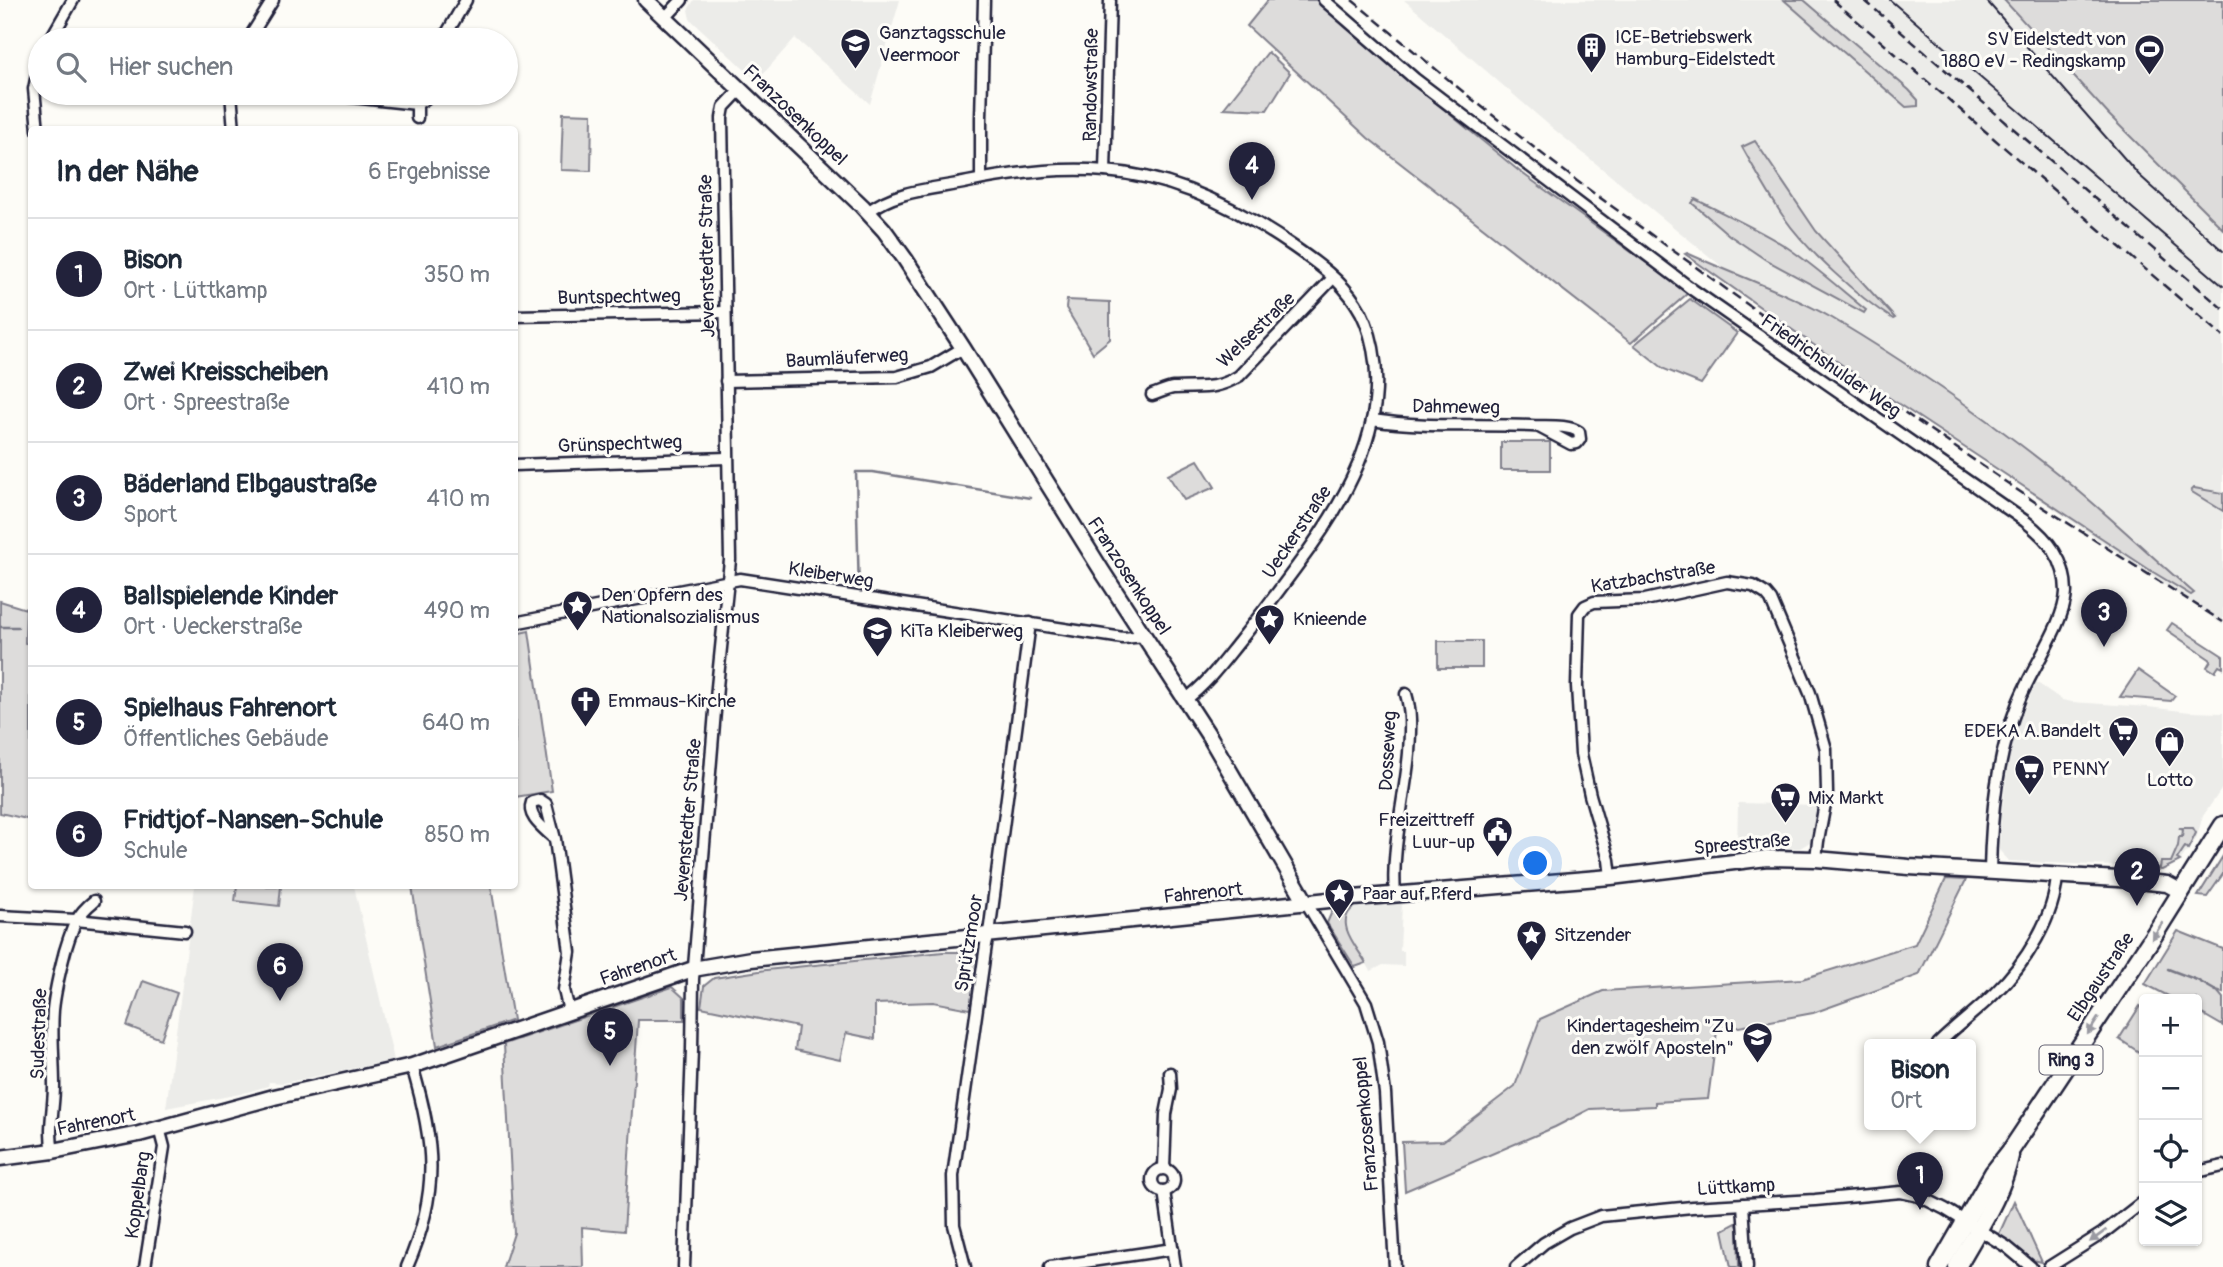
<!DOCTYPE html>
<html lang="de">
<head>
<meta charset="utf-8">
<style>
	body { margin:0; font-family:Pangolin,sans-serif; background:#f2f2f3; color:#1f2937 }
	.controls { position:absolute; right:21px; bottom:21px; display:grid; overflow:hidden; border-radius:7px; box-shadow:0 2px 5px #0004 }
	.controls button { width:63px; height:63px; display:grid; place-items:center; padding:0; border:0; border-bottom:2px solid #e0e1e3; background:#fff; color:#1f2937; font:35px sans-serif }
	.you { position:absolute; left:1536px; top:864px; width:24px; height:24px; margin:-18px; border:5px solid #fff; border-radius:50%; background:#1a73e8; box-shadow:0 0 0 10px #1a73e833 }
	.badge { display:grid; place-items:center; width:46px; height:46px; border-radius:50%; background:#22223b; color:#fff; font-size:23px; font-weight:700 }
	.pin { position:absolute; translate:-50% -58px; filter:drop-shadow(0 2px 4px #0008) }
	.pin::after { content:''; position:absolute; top:37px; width:24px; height:21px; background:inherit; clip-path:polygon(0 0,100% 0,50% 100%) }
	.popup { position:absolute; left:1864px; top:1039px; width:112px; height:91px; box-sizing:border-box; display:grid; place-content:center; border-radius:7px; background:#fff; filter:drop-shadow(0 2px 5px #0005); font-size:23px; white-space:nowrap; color:#747a83 }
	.popup b { font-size:26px; color:#1f2937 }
	.popup::after { content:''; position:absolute; left:50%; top:100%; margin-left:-14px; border:14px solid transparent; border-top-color:#fff }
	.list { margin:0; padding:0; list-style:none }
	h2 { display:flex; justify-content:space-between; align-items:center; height:91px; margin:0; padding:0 28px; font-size:30px }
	h2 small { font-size:23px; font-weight:400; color:#747a83 }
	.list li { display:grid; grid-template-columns:46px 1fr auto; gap:21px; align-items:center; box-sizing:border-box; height:112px; padding:0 28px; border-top:2px solid #e0e1e3 }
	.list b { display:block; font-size:26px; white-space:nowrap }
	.list p { margin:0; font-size:23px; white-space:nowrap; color:#747a83 }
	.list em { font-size:23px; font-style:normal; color:#747a83 }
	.icon { flex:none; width:38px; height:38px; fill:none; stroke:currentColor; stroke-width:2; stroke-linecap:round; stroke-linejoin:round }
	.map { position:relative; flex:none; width:2223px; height:1267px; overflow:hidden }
	.search { position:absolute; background:#fff; box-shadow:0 2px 5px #0004; left:28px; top:28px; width:490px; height:77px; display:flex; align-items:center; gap:18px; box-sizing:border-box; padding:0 24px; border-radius:38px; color:#747a83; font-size:26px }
	.panel { position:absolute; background:#fff; box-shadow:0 2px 5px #0004; left:28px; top:126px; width:490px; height:763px; border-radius:7px }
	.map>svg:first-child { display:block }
</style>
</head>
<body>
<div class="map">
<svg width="2223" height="1267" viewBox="0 0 2223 1267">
	<rect width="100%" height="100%" fill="#fdfcf7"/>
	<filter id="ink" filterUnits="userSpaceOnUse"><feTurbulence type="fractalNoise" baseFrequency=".0143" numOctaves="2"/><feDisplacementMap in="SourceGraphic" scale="14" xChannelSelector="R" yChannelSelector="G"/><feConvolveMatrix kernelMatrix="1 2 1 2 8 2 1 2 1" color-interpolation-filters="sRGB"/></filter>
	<g filter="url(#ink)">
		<g fill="#ecece9">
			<polygon points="694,0 900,0 870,104 795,38 757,81 690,19 688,10"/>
			<polygon points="1404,0 2004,0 2109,115 2223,229 2223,625 1933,426 1748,288 1550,126"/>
			<polygon points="2036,682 2062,700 2072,702 2148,707 2190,712 2223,713 2223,787 2203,816 2196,839 2180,861 2162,870 2114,866 2009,861 1999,850 2001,817 2009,759 2015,732"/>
			<polygon points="1738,803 1820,805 1810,842 1800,848 1737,850"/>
			<polygon points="195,886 354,886 394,1060 284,1083 269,1082 268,1086 240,1094 166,1108"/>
			<polygon points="1402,903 1400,951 1404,951 1404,966 1383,965 1371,971 1346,930 1345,921 1346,913 1353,908"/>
		</g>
		<g fill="#dddcdb" stroke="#807f8b" stroke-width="2">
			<polygon points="1268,0 1316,0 1390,65 1519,171 1688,293 1631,343 1368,138 1247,26"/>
			<polygon points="1784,0 1804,0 1909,90 1918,100 1918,106 1906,107"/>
			<polygon points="2004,0 2223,0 2223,229 2109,115"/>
			<polygon points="1268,52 1290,73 1267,110 1224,108"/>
			<polygon points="563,113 592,114 591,171 561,170"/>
			<path d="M1755 141 1816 231 1895 318 1893 319C1858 297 1807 251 1783 216 1768 194 1755 170 1742 147Z"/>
			<path d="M1695 199C1726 215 1759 229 1788 248 1816 267 1840 289 1866 310L1864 313 1766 260 1729 235 1692 203Z"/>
			<path d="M1687 253C1735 275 1786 292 1832 318 1909 364 1988 418 2058 474 2105 511 2148 554 2194 593L2191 595 2153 572 1876 389 1685 254Z"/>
			<polygon points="1690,299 1737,333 1701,384 1664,369 1634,345"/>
			<polygon points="1067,300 1110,302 1110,339 1093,353 1066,308"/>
			<rect x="1501" y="442" width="49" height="28"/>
			<polygon points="1198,460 1215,487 1184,500 1168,475"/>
			<polygon points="2194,488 2223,493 2223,511 2192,492 2191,491"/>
			<polygon points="0,601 26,609 25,643 31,644 31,820 0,813"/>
			<polygon points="2172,623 2223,656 2223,668 2219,666 2215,672 2207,667 2211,660 2167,630"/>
			<polygon points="529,631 552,791 515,797 515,634"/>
			<rect x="1438" y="641" width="44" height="27"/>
			<polygon points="2138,670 2175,696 2171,701 2120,697"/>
			<polygon points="2179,828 2193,828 2196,833 2188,849 2185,847 2177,859 2180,861 2162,870 2125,867 2125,864 2160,868 2161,862 2171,862 2178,846 2179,837 2182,837 2183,830"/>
			<polygon points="2223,856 2223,874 2207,897 2198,896"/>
			<polygon points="1946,879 1966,880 1919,975 1813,1013 1717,1031 1708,1099 1655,1102 1655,1106 1590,1109 1555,1127 1405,1191 1402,1142 1443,1141 1515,1086 1540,1019 1603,991 1802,979 1915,944"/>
			<polygon points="237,886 281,886 279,906 235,901"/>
			<polygon points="412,886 491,886 513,1020 437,1046"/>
			<path d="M1353 908C1334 923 1357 947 1366 963L1355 967 1327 923 1333 909Z"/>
			<polygon points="2178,931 2223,949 2223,993 2217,991 2223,998 2223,1026 2197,1011 2197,999 2174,999 2145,984"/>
			<polygon points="943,952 974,952 978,956 970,1009 933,1002 875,1004 875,1039 846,1033 840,1060 795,1050 798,1027 701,1007 704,986 714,978 766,970"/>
			<polygon points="143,981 177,993 161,1039 127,1026"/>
			<polygon points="672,987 684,998 684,1020 638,1020 624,1231 582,1227 583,1267 503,1267 514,1233 504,1044"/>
			<polygon points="2140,1006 2144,1009 2144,1051 2142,1054 2119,1039"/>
			<polygon points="2014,1201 2042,1262 2033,1260 1999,1234"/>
			<polygon points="1736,1223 1738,1227 1739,1267 1731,1267 1723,1230"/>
		</g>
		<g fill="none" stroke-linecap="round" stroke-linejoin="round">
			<g stroke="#787885" stroke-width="2.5">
				<polyline points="859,594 856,472 873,472 1030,498"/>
				<polyline points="0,627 18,627"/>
				<polyline points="2168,969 2197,980 2216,991"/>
			</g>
			<defs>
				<g id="street">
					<path d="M1324 0 1415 79 1693 290 2025 521C2048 539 2066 560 2066 592 2065 623 2030 671 2018 703 1997 757 1991 814 1990 871"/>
					<polyline points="665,18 682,0"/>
					<polyline points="50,40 73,0"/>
					<polyline points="248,40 273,0"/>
					<polyline points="443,40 466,0"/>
					<polyline points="231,93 234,130"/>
					<polyline points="315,93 417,104"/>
					<polyline points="417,118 417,104 425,99 427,93"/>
					<polyline points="38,130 34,89 40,60"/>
					<polyline points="1105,171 1110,0"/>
					<polyline points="981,179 981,118 984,0"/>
					<path d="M868 212C895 190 935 189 968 182 1013 173 1059 167 1105 171 1174 176 1238 208 1294 247 1317 263 1341 280 1356 304 1365 317 1370 333 1373 348 1389 428 1343 505 1297 566 1278 592 1259 617 1239 642 1222 663 1207 684 1185 700"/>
					<polyline points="514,316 725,312"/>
					<polyline points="726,381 897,377 931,367 963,348"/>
					<path d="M1152 395C1159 393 1166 389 1173 388 1200 386 1215 391 1239 376L1333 278"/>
					<path d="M1372 420C1424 428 1479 424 1531 426 1545 427 1568 424 1579 432L1580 439 1577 443 1571 444 1539 427"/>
					<polyline points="514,465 727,458"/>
					<polyline points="514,623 740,579 1123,638 1145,636"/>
					<path d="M555 839C545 829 526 817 532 802L540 800 546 804 555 839 570 952 564 990 569 1011"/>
					<polyline points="1611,877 1609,860 1590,795 1581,754 1577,686 1579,614 1585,606 1594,602 1645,600 1727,582 1753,586 1766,594 1771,600 1810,693 1826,749 1827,793 1818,841 1816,859"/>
					<path d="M1395 893C1391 850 1405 798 1409 753 1410 733 1412 714 1406 694"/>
					<polyline points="1306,902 1366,1003 1378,1042 1385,1093 1395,1267"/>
					<polyline points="0,916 76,920 185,931"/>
					<path d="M1938 1044C1956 1026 1977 1011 1995 993 2025 964 2055 917 2057 875"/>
					<path d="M53 1151C48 1129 54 1108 54 1086 54 1061 51 1035 53 1010 55 990 60 970 65 951 72 929 75 916 94 901"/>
					<polyline points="1164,1168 1166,1114 1171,1089 1170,1073"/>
					<circle cx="1163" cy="1180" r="11"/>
					<polyline points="2197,1172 2223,1166"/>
					<polyline points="1164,1191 1175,1267"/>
					<polyline points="1743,1204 1747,1267"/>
					<polyline points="145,1267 164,1147 159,1128"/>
					<path d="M407 1267C440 1192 435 1143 412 1066"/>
					<polyline points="684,1267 692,1050 693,979 717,687 730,560 722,118 724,107 740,90"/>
					<polyline points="965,1267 954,1225 953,1176 986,945 990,926 1030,623"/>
					<polyline points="1050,1267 1173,1249"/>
					<polyline points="1516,1267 1544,1243 1570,1228 1601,1216 1692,1207 1815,1200 1901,1192 1919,1196 1945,1209 2007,1247 2031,1267"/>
					<polyline points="2049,1267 2103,1233 2144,1201"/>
				</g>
				<g id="secondary">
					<polyline points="646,0 862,206 884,230 905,259 963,348 1102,571 1211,739 1306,902"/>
					<polyline points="0,1158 53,1151 139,1134 274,1097 412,1066 693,969 751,959 1329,900 1611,877 1767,858 1816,859 1909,867 2118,879 2167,884 2180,891"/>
				</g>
				<g id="primary">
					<polyline points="1939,1267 1993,1173 2011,1150 2154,935 2223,825"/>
					<path d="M1957 1267C1976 1232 2002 1196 2010 1156"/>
				</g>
			</defs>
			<use href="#street" stroke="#22223b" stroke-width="15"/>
			<use href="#secondary" stroke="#22223b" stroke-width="19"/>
			<use href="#primary" stroke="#22223b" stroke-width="21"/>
			<use href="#street" stroke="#fdfcf7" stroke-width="10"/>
			<use href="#secondary" stroke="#fdfcf7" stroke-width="14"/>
			<use href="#primary" stroke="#fdfcf7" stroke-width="16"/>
			<g stroke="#22223b" stroke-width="2">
				<polyline points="1890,0 2223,286"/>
				<polyline points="1986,0 2139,175 2223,251"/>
			</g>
			<g stroke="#22223b" stroke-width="2.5" stroke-dasharray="10 5" stroke-linecap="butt">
				<polyline points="1352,0 1472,99 1577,181 1751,307 2035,502 2223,622"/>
				<polyline points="1833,0 2223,336"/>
				<polyline points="1864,0 2223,309"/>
			</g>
		</g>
		<defs><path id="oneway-solid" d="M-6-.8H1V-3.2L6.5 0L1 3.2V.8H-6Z" transform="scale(1.75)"/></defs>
		<g fill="#9a9aa2">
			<use href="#oneway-solid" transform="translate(2157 931) rotate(123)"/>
			<use href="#oneway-solid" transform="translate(2093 1026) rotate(123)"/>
			<use href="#oneway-solid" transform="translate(2098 1236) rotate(144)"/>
		</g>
	</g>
	<defs>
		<symbol id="school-pin" viewBox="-11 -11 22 30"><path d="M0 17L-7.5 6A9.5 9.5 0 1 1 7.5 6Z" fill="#22223b" stroke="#fdfcf7"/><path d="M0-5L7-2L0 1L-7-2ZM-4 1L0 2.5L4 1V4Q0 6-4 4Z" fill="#fff"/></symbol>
		<symbol id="building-pin" viewBox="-11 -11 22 30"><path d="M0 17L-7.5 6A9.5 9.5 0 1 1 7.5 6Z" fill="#22223b" stroke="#fdfcf7"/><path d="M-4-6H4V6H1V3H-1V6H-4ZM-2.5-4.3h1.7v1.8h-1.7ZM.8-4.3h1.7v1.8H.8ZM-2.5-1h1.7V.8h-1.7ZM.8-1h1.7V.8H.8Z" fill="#fff"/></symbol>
		<symbol id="stadium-pin" viewBox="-11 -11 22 30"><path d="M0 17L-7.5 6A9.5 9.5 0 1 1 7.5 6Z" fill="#22223b" stroke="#fdfcf7"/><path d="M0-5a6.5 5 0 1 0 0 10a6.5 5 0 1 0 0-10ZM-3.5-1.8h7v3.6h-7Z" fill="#fff"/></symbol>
		<symbol id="sight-pin" viewBox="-11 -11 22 30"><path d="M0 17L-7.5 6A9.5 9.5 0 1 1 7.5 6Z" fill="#22223b" stroke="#fdfcf7"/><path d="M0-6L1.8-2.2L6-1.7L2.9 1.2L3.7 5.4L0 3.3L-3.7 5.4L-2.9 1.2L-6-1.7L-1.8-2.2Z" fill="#fff"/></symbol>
		<symbol id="church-pin" viewBox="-11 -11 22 30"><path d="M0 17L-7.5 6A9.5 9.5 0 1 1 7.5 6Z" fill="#22223b" stroke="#fdfcf7"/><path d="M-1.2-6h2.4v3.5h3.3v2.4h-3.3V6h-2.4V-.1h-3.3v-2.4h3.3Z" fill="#fff"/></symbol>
		<symbol id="supermarket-pin" viewBox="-11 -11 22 30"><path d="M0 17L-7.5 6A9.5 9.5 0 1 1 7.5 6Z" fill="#22223b" stroke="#fdfcf7"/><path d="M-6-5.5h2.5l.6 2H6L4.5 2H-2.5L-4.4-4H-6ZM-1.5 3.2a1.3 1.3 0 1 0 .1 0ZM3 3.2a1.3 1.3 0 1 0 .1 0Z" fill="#fff"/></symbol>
		<symbol id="shop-pin" viewBox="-11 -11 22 30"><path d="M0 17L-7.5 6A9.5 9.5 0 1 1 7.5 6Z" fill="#22223b" stroke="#fdfcf7"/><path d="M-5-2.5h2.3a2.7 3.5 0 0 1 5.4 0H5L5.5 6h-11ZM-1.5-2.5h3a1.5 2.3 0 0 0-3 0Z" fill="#fff"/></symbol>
		<symbol id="civic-pin" viewBox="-11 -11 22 30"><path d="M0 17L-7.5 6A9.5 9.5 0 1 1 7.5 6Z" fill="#22223b" stroke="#fdfcf7"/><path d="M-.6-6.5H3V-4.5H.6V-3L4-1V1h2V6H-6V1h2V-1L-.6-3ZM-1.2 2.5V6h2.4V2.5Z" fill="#fff"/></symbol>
	</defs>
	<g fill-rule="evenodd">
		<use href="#school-pin" x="838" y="26" width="35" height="47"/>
		<use href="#building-pin" x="1574" y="30" width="35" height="47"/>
		<use href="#stadium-pin" x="2132" y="32" width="35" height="47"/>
		<use href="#sight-pin" x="560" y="588" width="35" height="47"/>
		<use href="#sight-pin" x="1252" y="602" width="35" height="47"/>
		<use href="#school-pin" x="860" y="614" width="35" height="47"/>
		<use href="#church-pin" x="568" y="684" width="35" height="47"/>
		<use href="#supermarket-pin" x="2106" y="714" width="35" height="47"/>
		<use href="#shop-pin" x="2152" y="724" width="35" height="47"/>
		<use href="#supermarket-pin" x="2012" y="752" width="35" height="47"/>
		<use href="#supermarket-pin" x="1768" y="780" width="35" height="47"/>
		<use href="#civic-pin" x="1480" y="814" width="35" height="47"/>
		<use href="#sight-pin" x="1322" y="876" width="35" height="47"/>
		<use href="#sight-pin" x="1514" y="918" width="35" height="47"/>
		<use href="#school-pin" x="1740" y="1020" width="35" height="47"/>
	</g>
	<g text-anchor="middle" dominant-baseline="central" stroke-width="6" stroke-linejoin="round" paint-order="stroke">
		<rect fill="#fdfcf7" stroke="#646373" stroke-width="2" x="2039.5" y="1045.5" width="63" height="29" rx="5"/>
		<g font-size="18" font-weight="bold" fill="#22223b">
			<text x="2071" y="1060">Ring 3</text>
		</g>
		<g font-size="19" fill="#22223b" stroke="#fdfcf7" text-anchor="start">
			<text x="879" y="33">Ganztagsschule<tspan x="879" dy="22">Veermoor</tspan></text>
			<text x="1615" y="37">ICE-Betriebswerk<tspan x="1615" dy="22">Hamburg-Eidelstedt</tspan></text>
			<text x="2126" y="39" text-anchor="end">SV Eidelstedt von<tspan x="2126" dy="22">1880 eV - Redingskamp</tspan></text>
			<text x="601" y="595">Den Opfern des<tspan x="601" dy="22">Nationalsozialismus</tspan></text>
			<text x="1293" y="619">Knieende</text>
			<text x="900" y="631">KiTa Kleiberweg</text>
			<text x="608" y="701">Emmaus-Kirche</text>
			<text x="2101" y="731" text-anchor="end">EDEKA A.Bandelt</text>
			<text x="2052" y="769">PENNY</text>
			<text x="2170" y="780" text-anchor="middle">Lotto</text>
			<text x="1808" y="798">Mix Markt</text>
			<text x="1475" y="820" text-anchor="end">Freizeittreff<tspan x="1475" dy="22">Luur-up</tspan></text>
			<text x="1362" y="894">Paar auf Pferd</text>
			<text x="1554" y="935">Sitzender</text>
			<text x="1734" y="1026" text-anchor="end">Kindertagesheim "Zu<tspan x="1734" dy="22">den zwölf Aposteln"</tspan></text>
		</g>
		<g font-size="19" fill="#22223b" stroke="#fdfcf7">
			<text transform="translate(1091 85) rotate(-89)">Randowstraße</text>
			<text transform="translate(795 115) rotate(44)">Franzosenkoppel</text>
			<text transform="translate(707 256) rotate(-91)">Jevenstedter Straße</text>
			<text transform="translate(619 297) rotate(-1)">Buntspechtweg</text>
			<text transform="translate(1256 330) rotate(-44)">Welsestraße</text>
			<text transform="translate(847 358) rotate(-3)">Baumläuferweg</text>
			<text transform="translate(1831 366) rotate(35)">Friedrichshulder Weg</text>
			<text transform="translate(1456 407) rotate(1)">Dahmeweg</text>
			<text transform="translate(620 444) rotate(-2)">Grünspechtweg</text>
			<text transform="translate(1297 532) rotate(-56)">Ueckerstraße</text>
			<text transform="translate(831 575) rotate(9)">Kleiberweg</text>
			<text transform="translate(1129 576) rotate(57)">Franzosenkoppel</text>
			<text transform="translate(1653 577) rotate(-9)">Katzbachstraße</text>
			<text transform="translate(1388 751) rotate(-87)">Dosseweg</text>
			<text transform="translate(688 820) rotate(-85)">Jevenstedter Straße</text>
			<text transform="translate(1742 844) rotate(-5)">Spreestraße</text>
			<text transform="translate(1203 893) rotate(-6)">Fahrenort</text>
			<text transform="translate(969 943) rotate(-81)">Sprützmoor</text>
			<text transform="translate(638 967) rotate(-19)">Fahrenort</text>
			<text transform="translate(2101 977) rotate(-56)">Elbgaustraße</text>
			<text transform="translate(39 1034) rotate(-88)">Sudestraße</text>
			<text transform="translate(96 1122) rotate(-11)">Fahrenort</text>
			<text transform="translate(1366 1124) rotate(-95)">Franzosenkoppel</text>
			<text transform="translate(1736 1187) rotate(-3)">Lüttkamp</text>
			<text transform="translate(138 1195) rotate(-82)">Koppelbarg</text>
		</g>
	</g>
</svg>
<div class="controls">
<button>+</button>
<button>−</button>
<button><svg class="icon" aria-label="locate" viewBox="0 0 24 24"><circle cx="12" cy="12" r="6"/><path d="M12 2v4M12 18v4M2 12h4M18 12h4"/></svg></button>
<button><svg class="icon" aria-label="layers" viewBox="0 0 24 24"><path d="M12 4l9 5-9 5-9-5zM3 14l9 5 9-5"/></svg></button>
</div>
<div class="you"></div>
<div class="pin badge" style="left:1920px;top:1210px">1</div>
<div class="popup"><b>Bison</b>Ort</div>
<div class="pin badge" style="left:2137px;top:906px">2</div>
<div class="pin badge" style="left:2104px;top:647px">3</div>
<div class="pin badge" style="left:1252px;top:200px">4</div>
<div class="pin badge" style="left:610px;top:1066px">5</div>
<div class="pin badge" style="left:280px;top:1001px">6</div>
<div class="search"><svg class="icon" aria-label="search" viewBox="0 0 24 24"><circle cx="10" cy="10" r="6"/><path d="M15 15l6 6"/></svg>Hier suchen</div>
<section class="panel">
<h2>In der Nähe<small>6 Ergebnisse</small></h2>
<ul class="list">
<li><span class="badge">1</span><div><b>Bison</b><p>Ort · Lüttkamp</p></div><em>350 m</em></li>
<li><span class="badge">2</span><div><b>Zwei Kreisscheiben</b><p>Ort · Spreestraße</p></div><em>410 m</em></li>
<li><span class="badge">3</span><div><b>Bäderland Elbgaustraße</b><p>Sport</p></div><em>410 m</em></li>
<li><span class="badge">4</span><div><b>Ballspielende Kinder</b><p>Ort · Ueckerstraße</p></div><em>490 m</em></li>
<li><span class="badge">5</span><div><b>Spielhaus Fahrenort</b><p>Öffentliches Gebäude</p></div><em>640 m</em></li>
<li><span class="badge">6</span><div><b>Fridtjof-Nansen-Schule</b><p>Schule</p></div><em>850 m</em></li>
</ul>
</section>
</div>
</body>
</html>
